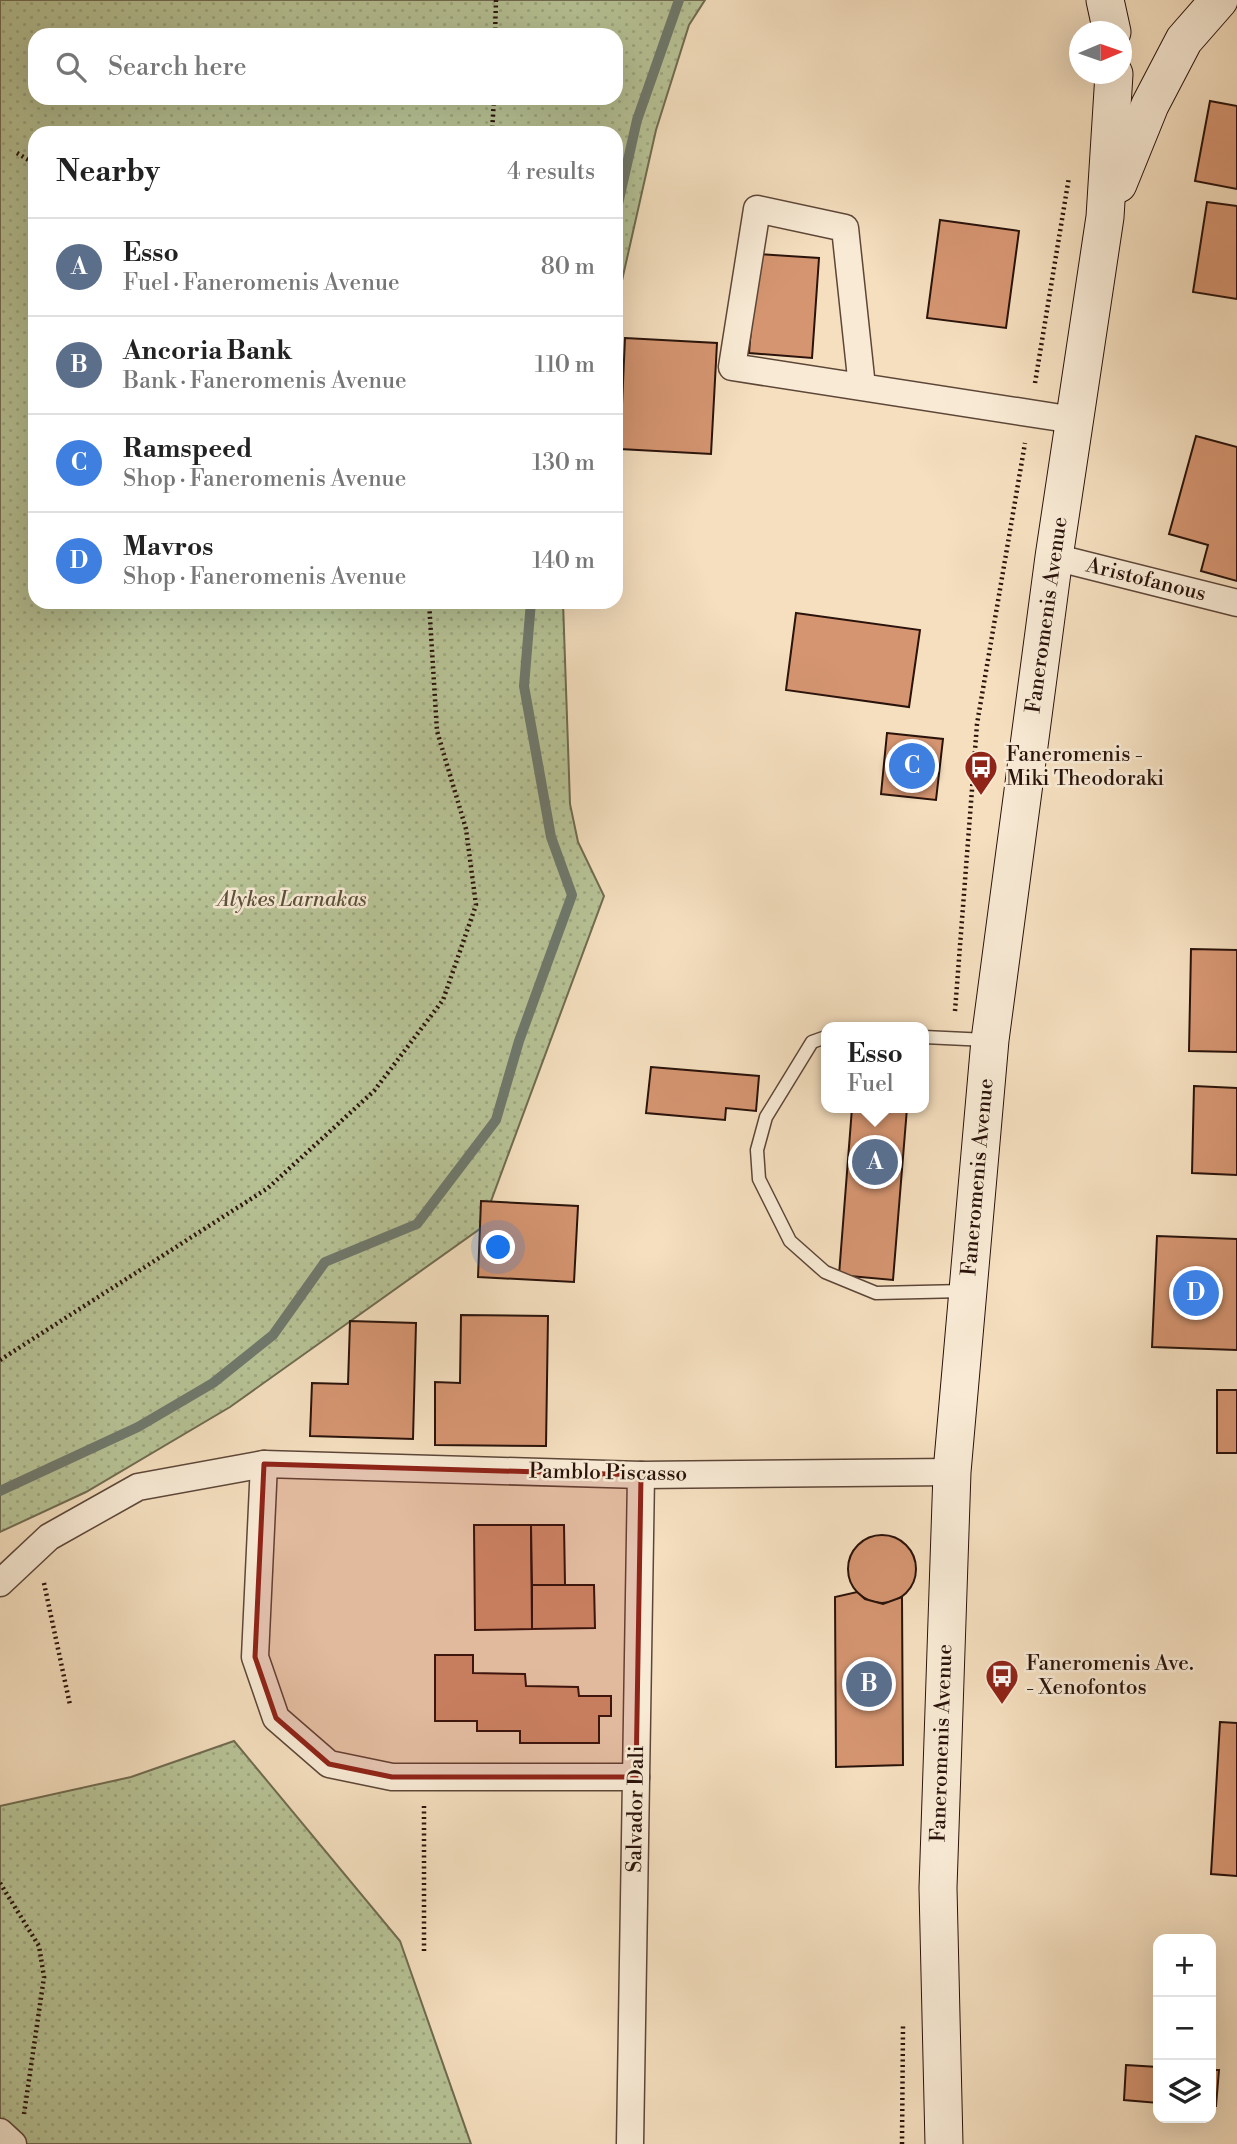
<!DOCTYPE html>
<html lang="en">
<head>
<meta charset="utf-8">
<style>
	body { margin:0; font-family:"Libre Bodoni",serif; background:#f2f2f2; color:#222 }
	.controls { position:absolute; right:21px; bottom:21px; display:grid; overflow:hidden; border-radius:14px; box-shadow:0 7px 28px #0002 }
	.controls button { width:63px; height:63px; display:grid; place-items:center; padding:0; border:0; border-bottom:2px solid #e0e0e0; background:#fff; color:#222; font:35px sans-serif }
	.compass { position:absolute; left:1069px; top:21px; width:63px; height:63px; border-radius:50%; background:#fff; box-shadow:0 7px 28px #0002; rotate:88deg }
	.you { position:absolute; left:499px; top:1248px; width:24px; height:24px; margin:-18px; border:5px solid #fff; border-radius:50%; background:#1a73e8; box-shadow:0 0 0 10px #1a73e833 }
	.badge { display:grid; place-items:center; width:46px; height:46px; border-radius:50%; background:#0f766e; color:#fff; font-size:23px; font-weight:700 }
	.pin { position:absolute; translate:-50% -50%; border:4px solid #fff; box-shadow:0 2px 7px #0006 }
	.popup { position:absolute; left:821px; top:1022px; width:108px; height:91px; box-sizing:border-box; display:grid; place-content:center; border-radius:14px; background:#fff; filter:drop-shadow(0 2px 5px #0005); font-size:23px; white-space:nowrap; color:#767676 }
	.popup b { font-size:26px; color:#222 }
	.popup::after { content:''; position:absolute; left:50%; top:100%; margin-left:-14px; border:14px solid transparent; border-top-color:#fff }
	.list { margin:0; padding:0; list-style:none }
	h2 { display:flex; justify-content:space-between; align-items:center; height:91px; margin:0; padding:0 28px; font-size:30px }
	h2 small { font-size:23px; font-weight:400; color:#767676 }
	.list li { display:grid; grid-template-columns:46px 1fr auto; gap:21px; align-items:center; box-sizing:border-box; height:98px; padding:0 28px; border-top:2px solid #e0e0e0 }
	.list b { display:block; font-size:26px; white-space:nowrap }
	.list p { margin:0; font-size:23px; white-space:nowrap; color:#767676 }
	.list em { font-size:23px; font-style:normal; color:#767676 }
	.icon { flex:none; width:38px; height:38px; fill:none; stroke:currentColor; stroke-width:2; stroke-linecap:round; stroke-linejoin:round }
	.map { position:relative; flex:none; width:1237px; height:2144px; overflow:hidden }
	.search { position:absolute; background:#fff; box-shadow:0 7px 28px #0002; left:28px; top:28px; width:595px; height:77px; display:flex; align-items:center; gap:18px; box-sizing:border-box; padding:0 24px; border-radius:21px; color:#767676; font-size:26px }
	.panel { position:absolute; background:#fff; box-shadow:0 7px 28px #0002; left:28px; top:126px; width:595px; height:483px; border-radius:21px }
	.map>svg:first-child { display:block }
</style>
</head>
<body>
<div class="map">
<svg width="1237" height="2144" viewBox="0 0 1237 2144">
	<defs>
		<pattern id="park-dots" width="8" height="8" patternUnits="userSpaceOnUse" patternTransform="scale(1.75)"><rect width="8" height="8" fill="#b7c396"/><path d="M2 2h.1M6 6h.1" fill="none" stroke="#9ea780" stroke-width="1.8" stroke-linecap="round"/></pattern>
	</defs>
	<rect width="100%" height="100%" fill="#f5dfbf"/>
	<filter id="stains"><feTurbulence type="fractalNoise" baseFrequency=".00286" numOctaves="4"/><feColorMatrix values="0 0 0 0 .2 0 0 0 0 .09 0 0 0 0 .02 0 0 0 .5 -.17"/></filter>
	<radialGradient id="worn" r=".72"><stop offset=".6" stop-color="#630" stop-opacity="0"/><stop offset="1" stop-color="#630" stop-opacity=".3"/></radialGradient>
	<g fill="url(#park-dots)" stroke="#706b50" stroke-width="2" fill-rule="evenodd">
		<path d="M0 0H705L689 25 656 130 616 307V133H35V602H563L570 804 578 842 604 896 481 1228 230 1407 86 1492 0 1532ZM35 35H616V98H35Z"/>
		<polygon points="234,1741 400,1941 471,2144 0,2144 0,1806 131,1777"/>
	</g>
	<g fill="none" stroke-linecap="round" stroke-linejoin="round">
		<g stroke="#6f796d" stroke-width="10">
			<polyline points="616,213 637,120 679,0"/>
			<polyline points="0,1491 138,1427 213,1383 273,1335 325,1262 417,1224 496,1120 519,1041 572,895 551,837 524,686 531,602"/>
		</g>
	</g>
	<g fill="#d59571" stroke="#2a130b" stroke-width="2">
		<polygon points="1210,101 1237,106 1237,189 1195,181"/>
		<polygon points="1207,202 1237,206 1237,299 1193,292"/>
		<polygon points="940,220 1019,231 1006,328 927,318"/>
		<polygon points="757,254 819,258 812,358 749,353"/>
		<polygon points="625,338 717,343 711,454 620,449"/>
		<polygon points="1196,436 1237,447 1237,581 1201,571 1208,545 1169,534"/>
		<polygon points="796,613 920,630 909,707 786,690"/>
		<polygon points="887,733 943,739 936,800 881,794"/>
		<polygon points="1191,949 1237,950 1237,1052 1189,1051"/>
		<polygon points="651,1067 759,1076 756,1111 726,1108 725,1120 646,1113"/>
		<polygon points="1194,1086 1237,1088 1237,1175 1192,1173"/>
		<polygon points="852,1108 907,1108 893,1280 839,1275"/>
		<polygon points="481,1201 578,1206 574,1282 478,1277"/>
		<polygon points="1157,1236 1237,1239 1237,1350 1152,1347"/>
		<polygon points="461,1315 548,1316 546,1446 435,1445 435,1382 460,1383"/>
		<polygon points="350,1321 416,1323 413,1439 310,1436 312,1383 348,1384"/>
		<rect x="1217" y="1390" width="20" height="63"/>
		<polygon points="474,1525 531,1525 532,1629 475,1630"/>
		<polygon points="531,1525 564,1525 565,1585 532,1585"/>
		<circle cx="882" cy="1569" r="34"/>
		<polygon points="532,1585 594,1585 595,1628 532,1629"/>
		<polygon points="857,1592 865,1599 883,1604 902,1597 903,1765 836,1767 835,1597"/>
		<polygon points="435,1655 473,1655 473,1673 525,1674 526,1686 578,1687 579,1696 611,1696 611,1716 599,1716 599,1743 520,1743 520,1731 477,1731 477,1721 435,1721"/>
		<polygon points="1220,1722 1237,1723 1237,1876 1211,1874"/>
		<polygon points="1126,2065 1158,2067 1158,2103 1124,2100"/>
		<polygon points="1211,2070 1219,2070 1216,2106 1211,2106"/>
	</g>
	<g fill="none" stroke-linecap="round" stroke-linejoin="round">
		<defs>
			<g id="service">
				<polyline points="826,1037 812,1042 766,1117 757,1150 759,1179 790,1241 825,1272 876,1293 964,1291"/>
				<polyline points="924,1037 987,1040"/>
			</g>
			<g id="minor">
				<polyline points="862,387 845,228 757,209 732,367 1074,420"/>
				<polyline points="1054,557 1237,603"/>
				<polyline points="264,1464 255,1657 276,1718 329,1764 392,1777 636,1777"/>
				<polyline points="0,1583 49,1537 138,1487 264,1464 641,1475 952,1472"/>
				<polyline points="0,2132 13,2144"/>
				<polyline points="630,2144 641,1475"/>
			</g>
			<g id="secondary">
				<polyline points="1105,0 1112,32"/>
				<polyline points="1118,184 1150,105 1184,40 1219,0"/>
				<polyline points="944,2144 938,1888 952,1472 990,1040 1054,557 1105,217 1114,74"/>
			</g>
		</defs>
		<use href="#service" stroke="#5d4638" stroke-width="15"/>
		<use href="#minor" stroke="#5d4638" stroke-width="29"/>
		<use href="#secondary" stroke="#2a130b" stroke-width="39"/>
		<g stroke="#2a130b" stroke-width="4.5" stroke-dasharray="2 3.5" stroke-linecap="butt">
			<polyline points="495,35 496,0"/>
			<polyline points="492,133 494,98"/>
			<polyline points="17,153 35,164"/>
			<polyline points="1035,383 1069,177"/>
			<polyline points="955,1011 977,724 1025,443"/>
			<polyline points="0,1360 268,1188 374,1091 443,1000 476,905 466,829 437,731 429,602"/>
			<polyline points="44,1583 70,1705"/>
			<polyline points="0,1883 39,1946 44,1977 24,2114"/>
			<polyline points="424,1951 424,1806"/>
			<polyline points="902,2144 903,2026"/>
		</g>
		<use href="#service" stroke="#f8ead5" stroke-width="12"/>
		<use href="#minor" stroke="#f8ead5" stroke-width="26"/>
		<use href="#secondary" stroke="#f8ead5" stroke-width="37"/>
	</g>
	<path fill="#8f2418" fill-opacity="0.2" stroke="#8f2418" stroke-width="5" stroke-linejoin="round" d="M264 1464 641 1475 636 1777H392L329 1764 276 1718 255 1657Z"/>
	<defs>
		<symbol id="bus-pin" viewBox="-11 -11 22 30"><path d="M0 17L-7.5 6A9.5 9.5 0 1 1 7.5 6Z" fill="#8f2418" stroke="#f8ead5"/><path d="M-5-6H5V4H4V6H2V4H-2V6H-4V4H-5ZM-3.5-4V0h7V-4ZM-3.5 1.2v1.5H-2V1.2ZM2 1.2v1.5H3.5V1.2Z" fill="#fff"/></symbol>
	</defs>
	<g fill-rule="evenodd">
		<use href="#bus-pin" x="962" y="748" width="38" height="52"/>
		<use href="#bus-pin" x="983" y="1657" width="38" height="52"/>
	</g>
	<g text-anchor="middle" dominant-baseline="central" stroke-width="5" stroke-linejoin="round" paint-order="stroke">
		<g font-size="21" fill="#2a130b" stroke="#f8ead5">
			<text transform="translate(1146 580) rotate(14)">Aristofanous</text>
			<text transform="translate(1047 615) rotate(-82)">Faneromenis Avenue</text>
			<text transform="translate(978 1177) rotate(-85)">Faneromenis Avenue</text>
			<text transform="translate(608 1473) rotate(1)">Pamblo Piscasso</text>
			<text transform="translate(942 1743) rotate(-88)">Faneromenis Avenue</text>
			<text transform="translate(636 1809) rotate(-89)">Salvador Dali</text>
		</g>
		<g font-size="21" fill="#2a130b" stroke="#f8ead5" text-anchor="start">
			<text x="1006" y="755">Faneromenis -<tspan x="1006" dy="24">Miki Theodoraki</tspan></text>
			<text x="1026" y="1664">Faneromenis Ave.<tspan x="1026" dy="24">- Xenofontos</tspan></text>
		</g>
		<g font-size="21" font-style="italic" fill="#5b513c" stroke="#f8ead5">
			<text x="292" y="900">Alykes Larnakas</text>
		</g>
	</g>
	<rect width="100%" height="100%" filter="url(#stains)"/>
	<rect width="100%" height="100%" fill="url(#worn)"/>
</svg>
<div class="controls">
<button>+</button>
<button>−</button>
<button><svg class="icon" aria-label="layers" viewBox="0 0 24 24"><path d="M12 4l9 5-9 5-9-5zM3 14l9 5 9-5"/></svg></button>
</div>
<svg class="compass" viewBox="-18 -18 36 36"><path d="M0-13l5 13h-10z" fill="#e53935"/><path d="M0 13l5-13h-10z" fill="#767676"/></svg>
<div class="you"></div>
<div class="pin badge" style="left:875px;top:1162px;background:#5c6f8a">A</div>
<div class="popup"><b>Esso</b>Fuel</div>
<div class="pin badge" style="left:869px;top:1684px;background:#5c6f8a">B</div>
<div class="pin badge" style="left:912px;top:766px;background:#3f7fe0">C</div>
<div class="pin badge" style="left:1196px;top:1293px;background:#3f7fe0">D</div>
<div class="search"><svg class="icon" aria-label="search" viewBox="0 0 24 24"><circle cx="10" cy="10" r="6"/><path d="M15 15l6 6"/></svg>Search here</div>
<section class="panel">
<h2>Nearby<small>4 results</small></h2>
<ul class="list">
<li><span class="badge" style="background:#5c6f8a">A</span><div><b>Esso</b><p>Fuel · Faneromenis Avenue</p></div><em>80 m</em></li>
<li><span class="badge" style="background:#5c6f8a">B</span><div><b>Ancoria Bank</b><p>Bank · Faneromenis Avenue</p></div><em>110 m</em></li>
<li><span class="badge" style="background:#3f7fe0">C</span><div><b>Ramspeed</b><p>Shop · Faneromenis Avenue</p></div><em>130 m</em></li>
<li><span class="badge" style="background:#3f7fe0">D</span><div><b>Mavros</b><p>Shop · Faneromenis Avenue</p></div><em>140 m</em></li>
</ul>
</section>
</div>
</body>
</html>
